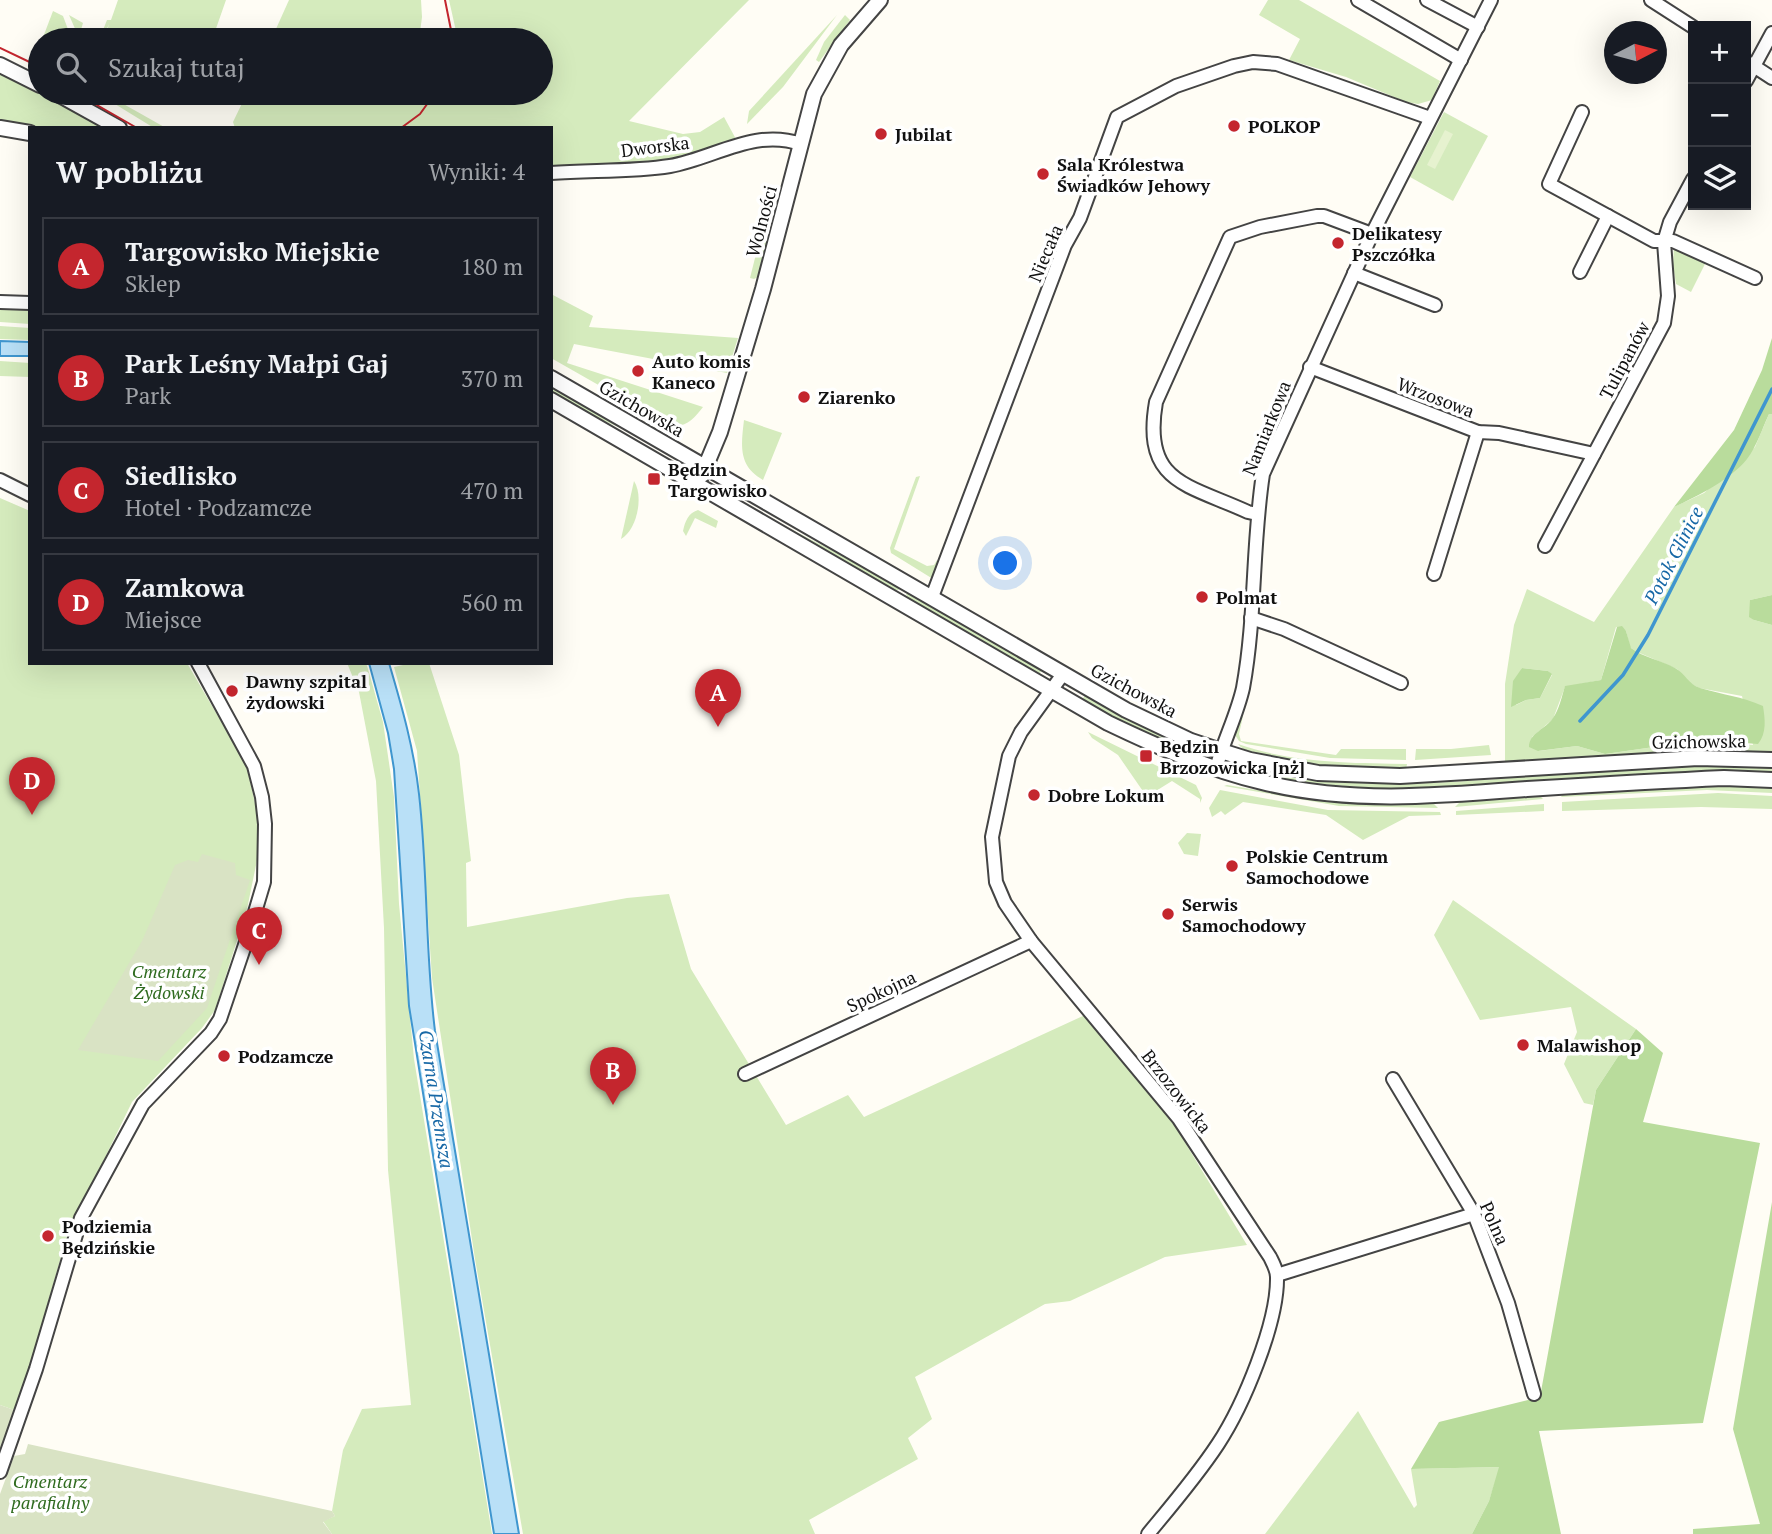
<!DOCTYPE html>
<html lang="pl">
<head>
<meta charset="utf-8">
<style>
	body { margin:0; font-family:"PT Serif",serif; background:#242831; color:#f1f3f6 }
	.controls { position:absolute; right:21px; top:21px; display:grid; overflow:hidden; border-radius:0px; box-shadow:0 7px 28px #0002 }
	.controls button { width:63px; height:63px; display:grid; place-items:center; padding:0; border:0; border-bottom:2px solid #363941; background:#171b24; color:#f1f3f6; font:35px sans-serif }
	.compass { position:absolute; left:1604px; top:21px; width:63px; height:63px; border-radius:50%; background:#171b24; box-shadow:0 7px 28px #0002; rotate:84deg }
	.you { position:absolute; left:1006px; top:564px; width:24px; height:24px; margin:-18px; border:5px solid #fff; border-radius:50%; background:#1a73e8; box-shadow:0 0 0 10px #1a73e833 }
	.badge { display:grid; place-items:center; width:46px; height:46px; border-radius:50%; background:#c4262e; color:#fff; font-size:23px; font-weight:700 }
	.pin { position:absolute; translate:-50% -58px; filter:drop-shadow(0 2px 4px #0008) }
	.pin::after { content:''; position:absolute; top:37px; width:24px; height:21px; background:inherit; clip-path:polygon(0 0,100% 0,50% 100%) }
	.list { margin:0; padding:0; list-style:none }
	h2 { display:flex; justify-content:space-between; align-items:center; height:91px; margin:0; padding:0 28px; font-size:30px }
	h2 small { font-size:23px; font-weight:400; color:#9ea1a6 }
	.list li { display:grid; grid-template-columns:46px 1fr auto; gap:21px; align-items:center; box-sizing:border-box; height:98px; margin:0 14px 14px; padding:0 14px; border:2px solid #363941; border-radius:0px }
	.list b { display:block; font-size:26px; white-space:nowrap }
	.list p { margin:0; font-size:23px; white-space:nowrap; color:#9ea1a6 }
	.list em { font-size:23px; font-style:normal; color:#9ea1a6 }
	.icon { flex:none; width:38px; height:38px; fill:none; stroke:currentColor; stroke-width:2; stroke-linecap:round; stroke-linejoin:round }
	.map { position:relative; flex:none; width:1772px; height:1534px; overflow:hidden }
	.search { position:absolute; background:#171b24; box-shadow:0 7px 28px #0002; left:28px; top:28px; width:525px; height:77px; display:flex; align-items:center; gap:18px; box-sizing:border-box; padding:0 24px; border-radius:38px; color:#9ea1a6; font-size:26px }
	.panel { position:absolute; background:#171b24; box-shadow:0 7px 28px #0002; left:28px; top:126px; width:525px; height:539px; border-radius:0px }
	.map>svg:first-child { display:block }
</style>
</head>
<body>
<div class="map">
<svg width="1772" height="1534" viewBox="0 0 1772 1534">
	<rect width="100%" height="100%" fill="#fffdf5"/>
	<g fill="#d5ebbd" fill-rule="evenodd">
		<polygon points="118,0 226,0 212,40 104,40 109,24 102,40 80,40 69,15 83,23 80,33 99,40 107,20 111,20"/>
		<polygon points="289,0 421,0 422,17 419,40 271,40"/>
		<polygon points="449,0 749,0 629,121 683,134 700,132 724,117 737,141 669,163 551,168 551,128 235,128 233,122 247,93 541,93 541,40 458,40"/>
		<polygon points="1268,0 1299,0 1440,81 1432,100 1418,104 1406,102 1346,77 1289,60 1300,39 1259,15"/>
		<polygon points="53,11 63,16 72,40 42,40"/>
		<polygon points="837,15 783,87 747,124 749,111"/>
		<polygon points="845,15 850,20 819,62 816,60 824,42"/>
		<polygon points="0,74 45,94 104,128 46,128 0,120"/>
		<polygon points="97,93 104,93 166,128 154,128"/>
		<polygon points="1444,112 1488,136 1453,201 1410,177"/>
		<polygon points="761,234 768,238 758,277 754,279 750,278"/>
		<polygon points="1674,246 1707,260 1691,292 1676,284 1673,265"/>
		<path d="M551 294 593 316 589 327 738 338 727 373 574 344 567 363 703 407C693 420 684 430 667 424L551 358Z"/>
		<polygon points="0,309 30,309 30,324 0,322"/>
		<polygon points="0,326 30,328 30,340 0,339"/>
		<polygon points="0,361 30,363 30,377 0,376"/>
		<polygon points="551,385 640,436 597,418 551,392"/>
		<path d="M1769 414H1772V595L1750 600 1754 620 1772 625V754L1679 752 1505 765V684L1514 625 1527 589 1594 622 1674 507 1704 493 1755 447ZM1616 627 1626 631 1630 647 1635 651 1677 669 1688 682 1699 688 1742 696 1753 745 1703 740 1605 754 1577 746 1539 751 1532 737 1553 719 1565 687 1601 680ZM1522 668 1548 671 1552 675 1540 698 1526 700 1516 705 1519 675Z"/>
		<path d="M744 420 782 433 763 480C738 466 741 446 744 420Z"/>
		<polygon points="920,476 894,549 927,566 934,565 937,560 939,563 933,579 891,553 890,548 916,477"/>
		<path d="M634 481C644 496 637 530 621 539Z"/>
		<polygon points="0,498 30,511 30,663 187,663 247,766 262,836 247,909 215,1010 202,1028 132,1102 67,1236 17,1411 0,1405"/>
		<path d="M749 506C797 534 848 557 897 585L899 590H894L747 507Z"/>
		<path d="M698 510 718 521 716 528 695 518 686 536 683 531C685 522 688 513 698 510Z"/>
		<polygon points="909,593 911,593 1042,670 1039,674 921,608 908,598 906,594"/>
		<polygon points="347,663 366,663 368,669 383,722 394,797 399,904 414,1059 492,1534 332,1534 323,1521 335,1516 332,1511 343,1450 362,1409 411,1405 388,1170 384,928 376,781 359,692"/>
		<polygon points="412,663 429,663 459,755 471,861 466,863 467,927 627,898 669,894 691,969 786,1125 848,1095 864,1117 1085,1015 1169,1116 1247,1245 1165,1257 1070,1301 1045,1304 915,1377 932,1419 908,1438 918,1459 809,1520 815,1534 523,1534 475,1259 432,978 417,751 394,667"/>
		<polygon points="1085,694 1183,747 1126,725 1083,699"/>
		<polygon points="1243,716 1239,734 1241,741 1336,755 1341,749 1406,749 1406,760 1330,758 1246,744 1239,741 1235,735 1240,717"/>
		<polygon points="1088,732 1196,785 1202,798 1200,803 1200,799 1172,781 1151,794 1153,799 1149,800 1118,755 1092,738"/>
		<path d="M1238 744C1291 763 1351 763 1407 764L1406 770C1373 769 1257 768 1238 744Z"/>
		<polygon points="1489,745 1491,755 1415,760 1416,749 1451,749"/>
		<path d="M1683 766 1772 768V773L1711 770 1396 790 1294 782 1236 768C1333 791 1434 784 1534 776 1583 772 1633 769 1683 766Z"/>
		<polygon points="1697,784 1772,786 1772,793 1707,790 1561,797 1563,794"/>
		<polygon points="1227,785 1323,801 1434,804 1438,808 1339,806 1224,786"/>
		<polygon points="1220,790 1328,810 1440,812 1441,815 1409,816 1363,840 1326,815 1243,802 1225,815 1221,811 1212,817 1209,808"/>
		<polygon points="1718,793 1772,796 1772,809 1701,807 1562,811 1562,802"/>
		<polygon points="1538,794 1543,799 1455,807 1462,800"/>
		<polygon points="1544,804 1544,811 1456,815 1456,811"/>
		<polygon points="1187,833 1201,834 1198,856 1184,854 1178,843"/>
		<polygon points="1453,900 1636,1029 1596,1090 1593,1105 1584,1103 1564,1064 1577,1032 1571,1007 1480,1020 1434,935"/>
		<polygon points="1358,1411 1414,1508 1417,1505 1411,1469 1500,1467 1489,1501 1472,1534 1265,1534"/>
	</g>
	<g fill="#b9dc9c">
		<path d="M1772 338V414H1769C1762 429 1757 446 1747 459 1730 480 1698 496 1674 507L1734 430 1762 370Z"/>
		<polygon points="1772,595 1772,625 1754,620 1749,617 1750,600"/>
		<path d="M1622 626 1626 631 1631 648C1644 658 1661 660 1675 668 1685 673 1688 684 1700 688 1723 695 1741 696 1763 706 1765 719 1767 733 1758 744L1703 740 1605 754 1577 746 1538 751 1529 747C1529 733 1546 729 1553 718 1559 710 1562 696 1565 686L1601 680 1617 627Z"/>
		<polygon points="1522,668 1548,671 1552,674 1540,698 1526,700 1511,707 1513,681"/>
		<polygon points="1636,1029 1663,1053 1643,1122 1760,1143 1703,1423 1539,1431 1561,1534 1472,1534 1489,1501 1499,1467 1411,1469 1439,1422 1540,1397 1596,1090"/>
		<polygon points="1772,1202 1772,1534 1693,1534 1693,1529 1760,1524 1733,1429"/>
	</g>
	<g fill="#d9e3c4">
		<polygon points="202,854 235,863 236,875 250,880 207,1008 158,1061 78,1050 142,941 175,865 188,860 198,862"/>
		<polygon points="0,1405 17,1411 0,1454"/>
		<polygon points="28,1444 332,1511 335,1516 323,1522 332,1534 0,1534 0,1494 14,1456 25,1454"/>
	</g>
	<polygon fill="#e6f2cf" points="1445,130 1453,134 1435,169 1427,165"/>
	<g fill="#b9e0f7" stroke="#3f96cf" stroke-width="2">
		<polygon points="0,341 30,342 30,356 0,356"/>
		<path d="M369 663H389C402 707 414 749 419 794 428 873 425 952 435 1031L519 1534H494L409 1006 394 769 388 733Z"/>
	</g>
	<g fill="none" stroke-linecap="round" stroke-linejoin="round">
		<polyline stroke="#3f96cf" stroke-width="3.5" points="1580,721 1623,675 1648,635 1772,389"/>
		<defs>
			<g id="minor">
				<polyline points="1358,0 1461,60"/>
				<polyline points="1427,0 1478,27"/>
				<polyline points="1651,0 1693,27"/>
				<polyline points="1746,61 1772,78"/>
				<polyline points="1746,81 1772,33"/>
				<polyline points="1582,112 1549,184 1654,241 1673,241 1755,278"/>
				<path d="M551 173C590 170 632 172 670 166 715 158 754 128 801 144"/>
				<polyline points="1580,272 1608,216"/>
				<polyline points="1354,273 1435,305"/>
				<polyline points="0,302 30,303"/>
				<polyline points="1310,367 1478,432 1499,433 1594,454"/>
				<polyline points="0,480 30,495"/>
				<path d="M1257 514 1248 512C1187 484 1142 483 1156 402L1230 237 1260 227 1317 216H1324L1372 234"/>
				<polyline points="1545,546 1664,323 1668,296 1664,242 1670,222 1693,179"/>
				<polyline points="1434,574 1478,432"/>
				<polyline points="932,597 1065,245 1080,218 1117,117 1176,86 1234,66 1253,62 1277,64 1430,118"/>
				<polyline points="1251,618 1284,629 1401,683"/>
				<path d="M1063 674 1021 732 1009 756 992 837 996 882 1005 903 1031 941 1179 1119 1270 1257C1273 1263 1277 1270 1277 1277 1278 1323 1243 1406 1218 1444 1197 1476 1172 1505 1148 1534"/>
				<path d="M1216 769C1223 742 1237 715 1243 688 1256 617 1252 545 1263 474L1372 234 1491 0"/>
				<polyline points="745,1074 1031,941"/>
				<polyline points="1393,1079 1474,1214 1508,1303 1534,1394"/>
				<polyline points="1277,1275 1474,1214"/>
				<polyline points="0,1472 36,1369 81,1218 143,1104 211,1033 220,1019 247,939 264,882 265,824 262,797 254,766 198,663"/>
			</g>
			<g id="tertiary">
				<polyline points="0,65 40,85"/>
				<polyline points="56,93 119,128"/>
				<polyline points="0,128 30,133"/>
				<polyline points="551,378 1126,710 1191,741 1221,751 1250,760 1318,773 1400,776 1698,758 1772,760"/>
				<path d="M551 400 1108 723C1158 747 1208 769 1262 782 1349 804 1439 796 1527 789 1592 785 1658 781 1724 778L1772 780"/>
				<polyline points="702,475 720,432 763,289 814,94 841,45 880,0"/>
			</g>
		</defs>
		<use href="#minor" stroke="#444" stroke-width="16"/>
		<use href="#tertiary" stroke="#444" stroke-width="18"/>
		<use href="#minor" stroke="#fff" stroke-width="12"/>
		<use href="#tertiary" stroke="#fff" stroke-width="14"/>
		<g stroke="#c4262e" stroke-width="2">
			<polyline points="445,0 453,40"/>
			<polyline points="0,48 40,67"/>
			<polyline points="76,93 137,128"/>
			<polyline points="401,128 420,114 435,93"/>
		</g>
	</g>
	<g fill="#c4262e" stroke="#fff" stroke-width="2.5">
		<circle cx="1234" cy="126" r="7"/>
		<circle cx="881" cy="134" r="7"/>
		<circle cx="1043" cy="174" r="7"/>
		<circle cx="1338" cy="243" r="7"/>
		<circle cx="638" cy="371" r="7"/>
		<circle cx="804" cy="397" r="7"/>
		<rect x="647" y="472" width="14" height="14" rx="3.5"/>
		<circle cx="1202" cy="597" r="7"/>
		<circle cx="232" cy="691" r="7"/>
		<rect x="1139" y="749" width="14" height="14" rx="3.5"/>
		<circle cx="1034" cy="795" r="7"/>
		<circle cx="1232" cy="866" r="7"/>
		<circle cx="1168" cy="914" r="7"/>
		<circle cx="1523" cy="1045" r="7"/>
		<circle cx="224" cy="1056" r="7"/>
		<circle cx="48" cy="1236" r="7"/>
	</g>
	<g text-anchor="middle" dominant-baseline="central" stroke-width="7" stroke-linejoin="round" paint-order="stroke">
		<g font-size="18" font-weight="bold" fill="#111" stroke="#fff" text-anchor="start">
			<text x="1248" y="126">POLKOP</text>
			<text x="895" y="134">Jubilat</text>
			<text x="1057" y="164">Sala Królestwa<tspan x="1057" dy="21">Świadków Jehowy</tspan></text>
			<text x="1352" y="233">Delikatesy<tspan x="1352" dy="21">Pszczółka</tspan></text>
			<text x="652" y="361">Auto komis<tspan x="652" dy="21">Kaneco</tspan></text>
			<text x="818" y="397">Ziarenko</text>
			<text x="668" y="469">Będzin<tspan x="668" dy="21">Targowisko</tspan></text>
			<text x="1216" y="597">Polmat</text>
			<text x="246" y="681">Dawny szpital<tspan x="246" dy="21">żydowski</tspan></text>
			<text x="1160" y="746">Będzin<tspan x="1160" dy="21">Brzozowicka [nż]</tspan></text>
			<text x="1048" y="795">Dobre Lokum</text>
			<text x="1246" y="856">Polskie Centrum<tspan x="1246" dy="21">Samochodowe</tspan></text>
			<text x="1182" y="904">Serwis<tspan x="1182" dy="21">Samochodowy</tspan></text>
			<text x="1537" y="1045">Malawishop</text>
			<text x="238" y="1056">Podzamcze</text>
			<text x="62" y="1226">Podziemia<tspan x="62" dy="21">Będzińskie</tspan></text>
		</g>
		<g font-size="18" fill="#111" stroke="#fff">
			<text transform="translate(655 146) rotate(-7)">Dworska</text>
			<text transform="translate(761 221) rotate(-75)">Wolności</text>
			<text transform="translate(1045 253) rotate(-67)">Niecała</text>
			<text transform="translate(1624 360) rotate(-62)">Tulipanów</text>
			<text transform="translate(1436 397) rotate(21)">Wrzosowa</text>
			<text transform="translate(642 408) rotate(30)">Gzichowska</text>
			<text transform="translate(1266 428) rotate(-68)">Namiarkowa</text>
			<text transform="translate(1134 690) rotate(28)">Gzichowska</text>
			<text transform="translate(1699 741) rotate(-1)">Gzichowska</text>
			<text transform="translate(881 991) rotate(-25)">Spokojna</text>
			<text transform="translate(1177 1091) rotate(52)">Brzozowicka</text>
			<text transform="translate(1495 1223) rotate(66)">Polna</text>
		</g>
		<g font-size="18" font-style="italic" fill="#2f6b1f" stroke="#fff">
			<text x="169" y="971">Cmentarz<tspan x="169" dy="21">Żydowski</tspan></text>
			<text x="50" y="1481">Cmentarz<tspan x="50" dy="21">parafialny</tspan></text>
		</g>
		<g font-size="19" font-style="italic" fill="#1768a6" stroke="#fff">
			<text transform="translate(1673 555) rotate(-63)">Potok Glinice</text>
			<text transform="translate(437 1099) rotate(81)">Czarna Przemsza</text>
		</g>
	</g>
</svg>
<div class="controls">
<button>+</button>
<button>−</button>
<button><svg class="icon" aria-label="layers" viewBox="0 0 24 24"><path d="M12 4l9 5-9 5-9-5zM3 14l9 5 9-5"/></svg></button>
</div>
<svg class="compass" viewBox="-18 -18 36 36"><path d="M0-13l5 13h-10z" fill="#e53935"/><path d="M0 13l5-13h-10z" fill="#9ea1a6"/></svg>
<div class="you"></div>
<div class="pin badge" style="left:718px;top:727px">A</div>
<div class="pin badge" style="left:613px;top:1105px">B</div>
<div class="pin badge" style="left:259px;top:965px">C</div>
<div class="pin badge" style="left:32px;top:815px">D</div>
<div class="search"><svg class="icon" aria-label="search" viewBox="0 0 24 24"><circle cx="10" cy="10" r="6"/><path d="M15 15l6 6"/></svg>Szukaj tutaj</div>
<section class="panel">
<h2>W pobliżu<small>Wyniki: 4</small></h2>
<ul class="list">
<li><span class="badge">A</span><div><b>Targowisko Miejskie</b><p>Sklep</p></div><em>180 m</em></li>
<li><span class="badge">B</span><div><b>Park Leśny Małpi Gaj</b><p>Park</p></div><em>370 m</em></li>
<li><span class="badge">C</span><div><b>Siedlisko</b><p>Hotel · Podzamcze</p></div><em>470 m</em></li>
<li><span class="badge">D</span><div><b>Zamkowa</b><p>Miejsce</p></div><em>560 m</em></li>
</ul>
</section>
</div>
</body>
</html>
